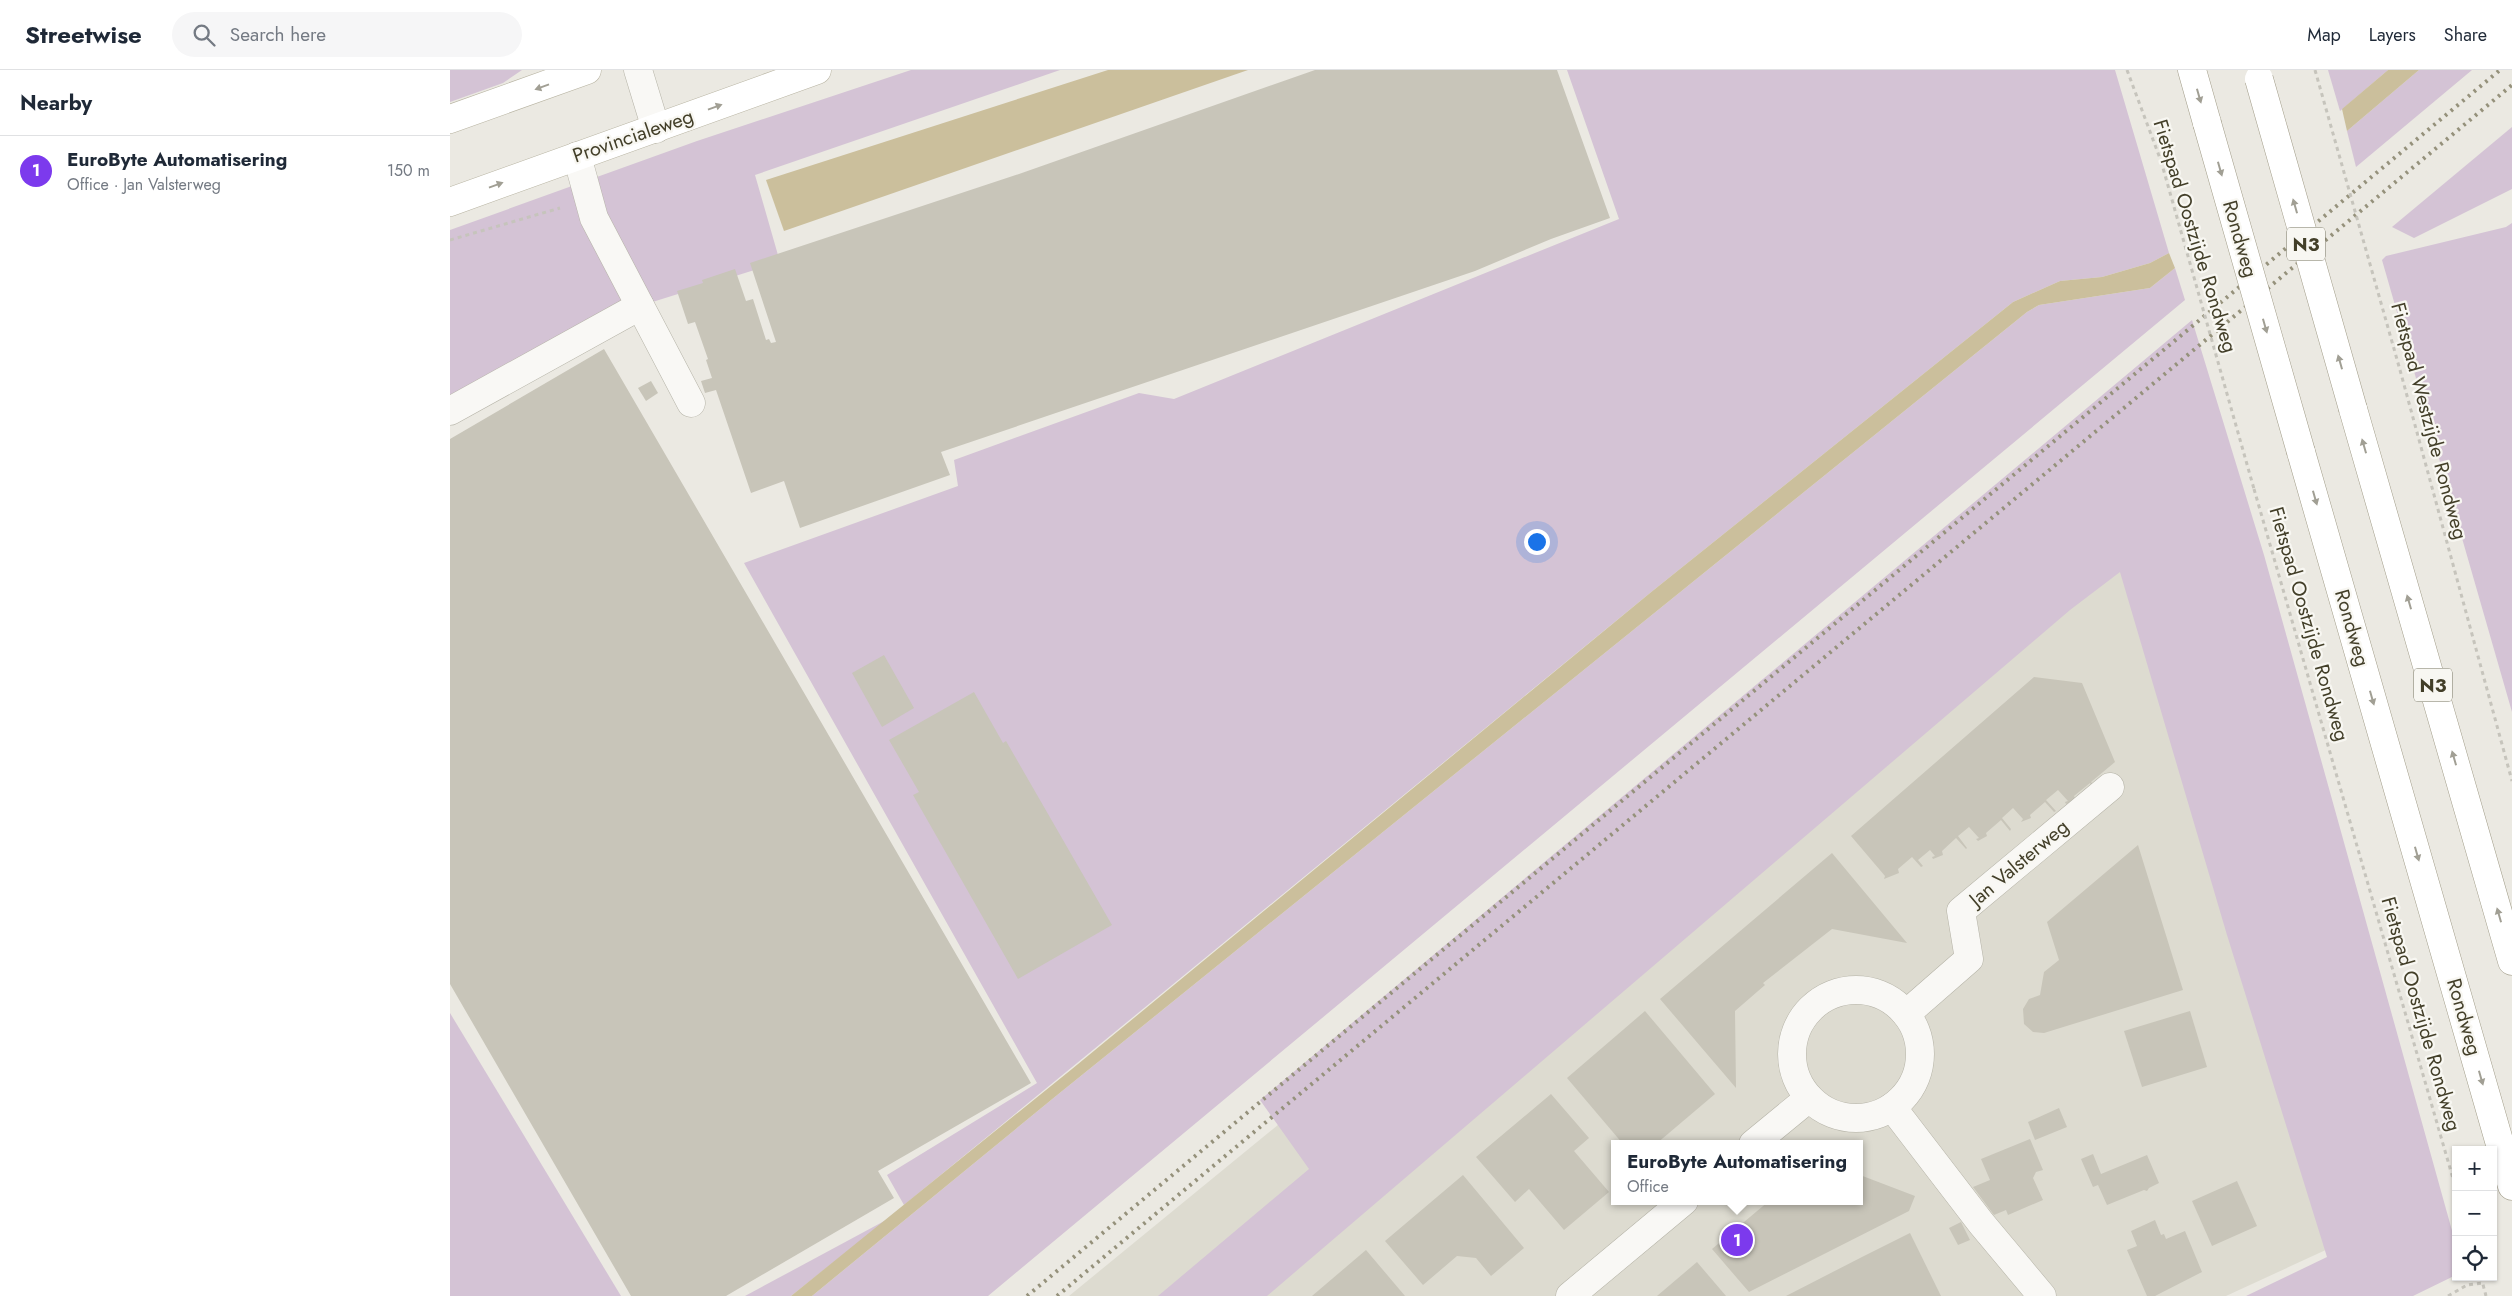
<!DOCTYPE html>
<html lang="en">
<head>
<meta charset="utf-8">
<style>
	body { margin:0; font-family:Jost,sans-serif; background:#f6f6f7; color:#1f2937 }
	.controls { position:absolute; right:15px; bottom:15px; display:grid; overflow:hidden; border-radius:0px; box-shadow:0 1px 4px #0004 }
	.controls button { width:45px; height:45px; display:grid; place-items:center; padding:0; border:0; border-bottom:1px solid #e0e1e3; background:#fff; color:#1f2937; font:25px sans-serif }
	.you { position:absolute; left:1086px; top:471px; width:18px; height:18px; margin:-12px; border:4px solid #fff; border-radius:50%; background:#1a73e8; box-shadow:0 0 0 8px #1a73e833 }
	.badge { display:grid; place-items:center; width:32px; height:32px; border-radius:50%; background:#7c3aed; color:#fff; font-size:16px; font-weight:700 }
	.pin { position:absolute; translate:-50% -50%; border:2px solid #fff; box-shadow:0 1px 5px #0006 }
	.popup { position:absolute; left:1161px; top:1070px; width:252px; height:65px; box-sizing:border-box; display:grid; place-content:center; border-radius:0px; background:#fff; filter:drop-shadow(0 1px 4px #0005); font-size:16px; white-space:nowrap; color:#747a83 }
	.popup b { font-size:19px; color:#1f2937 }
	.popup::after { content:''; position:absolute; left:50%; top:100%; margin-left:-10px; border:10px solid transparent; border-top-color:#fff }
	.list { margin:0; padding:0; list-style:none }
	h2 { display:flex; justify-content:space-between; align-items:center; height:65px; margin:0; padding:0 20px; font-size:21px }
	h2 small { font-size:16px; font-weight:400; color:#747a83 }
	.list li { display:grid; grid-template-columns:32px 1fr auto; gap:15px; align-items:center; box-sizing:border-box; height:70px; padding:0 20px; border-top:1px solid #e0e1e3 }
	.list b { display:block; font-size:19px; white-space:nowrap }
	.list p { margin:0; font-size:16px; white-space:nowrap; color:#747a83 }
	.list em { font-size:16px; font-style:normal; color:#747a83 }
	.icon { flex:none; width:28px; height:28px; fill:none; stroke:currentColor; stroke-width:2; stroke-linecap:round; stroke-linejoin:round }
	.map { position:relative; flex:none; width:2062px; height:1226px; overflow:hidden }
	header { display:flex; align-items:center; gap:30px; box-sizing:border-box; height:70px; padding:0 25px; background:#fff; border-bottom:1px solid #e0e1e3 }
	header strong { font-size:24px }
	nav { display:flex; gap:28px; margin-inline-start:auto; font-size:18px }
	.search { width:350px; height:45px; background:#f6f6f7; display:flex; align-items:center; gap:12px; box-sizing:border-box; padding:0 18px; border-radius:28px; color:#747a83; font-size:19px }
	main { display:flex }
	aside { flex:1; background:#fff }
	.map>svg:first-child { display:block }
</style>
</head>
<body>
<header>
<strong>Streetwise</strong>
<div class="search"><svg class="icon" aria-label="search" viewBox="0 0 24 24"><circle cx="10" cy="10" r="6"/><path d="M15 15l6 6"/></svg>Search here</div>
<nav><a>Map</a><a>Layers</a><a>Share</a></nav>
</header>
<main>
<aside>
<h2>Nearby<small></small></h2>
<ul class="list">
<li><span class="badge">1</span><div><b>EuroByte Automatisering</b><p>Office · Jan Valsterweg</p></div><em>150 m</em></li>
</ul>
</aside>
<div class="map">
<svg width="2062" height="1226" viewBox="0 0 2062 1226">
	<rect width="100%" height="100%" fill="#ebe9e2"/>
	<path fill="#dddbd0" fill-rule="evenodd" d="M1745 304 1991 1127 1776 1226H619ZM1164 1074H1410V1131H1164Z"/>
	<g fill="#d4c3d5">
		<polygon points="0,0 72,0 53,13 0,32"/>
		<polygon points="461,0 610,0 305,105 330,192 126,256 0,328 0,160 247,71"/>
		<polygon points="1117,0 1665,0 1719,183 1700,193 1652,207 1610,211 1563,232 1200,523 454,1135 437,1105 587,1013 294,493 508,416 504,390 689,323 724,329 1169,149"/>
		<polygon points="1878,0 1938,0 1890,41"/>
		<polygon points="1969,0 2022,0 1906,97 1897,61"/>
		<polygon points="2062,57 2062,119 1964,168 1942,157"/>
		<polygon points="2062,153 2062,642 1932,190 1936,186 2056,157"/>
		<polygon points="1725,198 1735,230 538,1226 362,1226 606,1026 1577,242 1589,235 1700,218"/>
		<polygon points="1742,250 1814,485 2006,1175 2006,1205 1963,1226 1796,1226 1877,1187 1777,865 1670,502 1620,540 817,1226 708,1226 859,1099 810,1030"/>
		<polygon points="0,943 171,1226 0,1226"/>
		<polygon points="438,1149 341,1226 295,1226"/>
	</g>
	<g fill="#cbbf9c">
		<polygon points="658,0 798,0 334,161 316,110"/>
		<polygon points="1938,0 1969,0 1897,61 1892,39"/>
		<polygon points="1719,183 1725,198 1700,218 1589,235 1577,242 606,1026 362,1226 341,1226 622,999 1200,523 1563,232 1610,211 1652,207 1700,193"/>
	</g>
	<g fill="#c8c5b9">
		<polygon points="865,0 1107,0 1160,148 1101,169 1025,201 497,380 491,382 500,405 350,458 334,411 301,423 266,320 255,323 251,311 262,308 256,290 258,289 245,252 238,254 227,221 253,213 252,210 285,199 296,231 303,229 316,270 319,269 321,273 326,272 300,193 569,104"/>
		<polygon points="154,279 581,1013 428,1101 444,1128 276,1226 181,1226 0,914 0,369"/>
		<polygon points="201,311 208,323 196,331 188,318"/>
		<polygon points="434,585 464,638 432,657 402,603"/>
		<polygon points="1584,607 1632,613 1665,692 1641,712 1650,723 1649,724 1640,713 1624,726 1626,730 1616,734 1615,732 1618,731 1608,720 1596,730 1606,741 1604,742 1595,732 1580,745 1581,748 1571,752 1573,749 1563,738 1552,748 1561,759 1560,761 1551,750 1536,763 1537,766 1528,771 1526,769 1529,768 1519,757 1508,766 1517,778 1516,779 1506,768 1492,781 1493,785 1483,789 1482,787 1485,786 1480,780 1468,790 1473,796 1471,797 1462,787 1448,799 1449,803 1434,809 1435,806 1401,766"/>
		<polygon points="524,622 553,673 556,671 662,855 568,909 463,725 469,722 439,670"/>
		<polygon points="1688,775 1733,920 1594,963 1583,962 1574,954 1573,939 1579,929 1590,925 1594,902 1609,890 1597,852"/>
		<polygon points="1382,783 1457,873 1382,859 1313,913 1315,915 1285,941 1286,1018 1210,929"/>
		<polygon points="1195,941 1265,1024 1206,1074 1173,1074 1117,1008"/>
		<polygon points="1740,941 1757,997 1692,1017 1674,961"/>
		<polygon points="1101,1024 1139,1068 1124,1081 1159,1122 1114,1160 1079,1119 1065,1132 1026,1087"/>
		<polygon points="1609,1038 1617,1057 1585,1070 1578,1052"/>
		<polygon points="1580,1069 1593,1100 1586,1102 1583,1108 1593,1130 1558,1145 1556,1140 1544,1145 1523,1117 1540,1110 1531,1089"/>
		<polygon points="1643,1084 1651,1104 1697,1085 1709,1113 1699,1118 1697,1121 1694,1120 1657,1135 1648,1115 1643,1117 1631,1089"/>
		<polygon points="1013,1105 1074,1178 1041,1206 1026,1188 1007,1186 973,1215 935,1171"/>
		<polygon points="1410,1105 1465,1126 1459,1141 1299,1222 1262,1179 1319,1131 1410,1131"/>
		<polygon points="1787,1111 1807,1156 1762,1176 1742,1131"/>
		<polygon points="1705,1150 1711,1165 1714,1164 1716,1169 1735,1161 1752,1202 1705,1226 1697,1226 1677,1180 1687,1176 1681,1161"/>
		<polygon points="1511,1152 1520,1170 1508,1175 1499,1158"/>
		<polygon points="1460,1163 1491,1226 1336,1226 1412,1187"/>
		<polygon points="916,1180 955,1226 862,1226"/>
		<polygon points="1247,1192 1276,1226 1207,1226"/>
	</g>
	<g fill="none" stroke-linecap="round" stroke-linejoin="round">
		<defs>
			<g id="minor">
				<polyline points="188,0 206,59"/>
				<polyline points="127,86 144,148 241,333"/>
				<polyline points="0,341 190,236"/>
				<circle cx="1406" cy="984" r="64"/>
				<polyline points="1456,944 1519,889 1511,841 1660,717"/>
				<polyline points="1442,1037 1531,1153 1592,1226"/>
				<polyline points="1303,1074 1359,1028"/>
				<polyline points="1120,1226 1234,1131"/>
			</g>
			<g id="major">
				<polyline points="0,49 137,0"/>
				<polyline points="0,132 367,0"/>
			</g>
			<g id="highway">
				<polyline points="1742,0 1757,53"/>
				<polyline points="1903,339 2062,891"/>
				<polyline points="1851,382 2062,1116"/>
			</g>
		</defs>
		<use href="#minor" stroke="#b5b3a7" stroke-width="29"/>
		<use href="#major" stroke="#b7b3a1" stroke-width="29"/>
		<use href="#highway" stroke="#a29d89" stroke-width="29"/>
		<g stroke="#c6c4bc" stroke-width="3" stroke-dasharray="4 4" stroke-linecap="butt">
			<polyline points="1677,0 1711,91"/>
			<polyline points="0,170 110,138"/>
			<polyline points="1950,300 2062,711"/>
			<polyline points="1804,419 2006,1119"/>
			<polyline points="2031,1207 2036,1226"/>
			<polyline points="1998,1226 2017,1215 2032,1213"/>
		</g>
		<use href="#minor" stroke="#f9f8f5" stroke-width="28"/>
		<use href="#major" stroke="#fff" stroke-width="28"/>
		<use href="#highway" stroke="#fff" stroke-width="28"/>
		<g stroke="#95917b" stroke-width="4" stroke-dasharray="2.5 5" stroke-linecap="butt">
			<polyline points="577,1226 2050,0"/>
			<polyline points="607,1226 2062,15"/>
		</g>
		<defs>
			<g id="highway-bridge">
				<polyline points="1809,9 1903,339"/>
				<polyline points="1757,53 1851,382"/>
			</g>
		</defs>
		<use href="#highway-bridge" stroke="#a29d89" stroke-width="29" stroke-linecap="butt"/>
		<g stroke="#c6c4bc" stroke-width="3" stroke-dasharray="4 4" stroke-linecap="butt">
			<polyline points="1865,0 1950,300"/>
			<polyline points="1711,91 1804,419"/>
		</g>
		<use href="#highway-bridge" stroke="#fff" stroke-width="28"/>
	</g>
	<defs><path id="oneway-solid" d="M-6-.8H1V-3.2L6.5 0L1 3.2V.8H-6Z" transform="scale(1.25)"/></defs>
	<g fill="#a19f94">
		<use href="#oneway-solid" transform="translate(92 17) rotate(160)"/>
		<use href="#oneway-solid" transform="translate(1749 26) rotate(74)"/>
		<use href="#oneway-solid" transform="translate(265 37) rotate(-20)"/>
		<use href="#oneway-solid" transform="translate(1770 99) rotate(74)"/>
		<use href="#oneway-solid" transform="translate(46 115) rotate(-20)"/>
		<use href="#oneway-solid" transform="translate(1845 136) rotate(-106)"/>
		<use href="#oneway-solid" transform="translate(1815 256) rotate(74)"/>
		<use href="#oneway-solid" transform="translate(1890 292) rotate(-106)"/>
		<use href="#oneway-solid" transform="translate(1914 376) rotate(-106)"/>
		<use href="#oneway-solid" transform="translate(1865 428) rotate(74)"/>
		<use href="#oneway-solid" transform="translate(1959 532) rotate(-106)"/>
		<use href="#oneway-solid" transform="translate(1922 628) rotate(74)"/>
		<use href="#oneway-solid" transform="translate(2004 688) rotate(-106)"/>
		<use href="#oneway-solid" transform="translate(1967 784) rotate(74)"/>
		<use href="#oneway-solid" transform="translate(2049 845) rotate(-106)"/>
		<use href="#oneway-solid" transform="translate(2031 1008) rotate(74)"/>
	</g>
	<g text-anchor="middle" dominant-baseline="central" stroke-width="4.5" stroke-linejoin="round" paint-order="stroke">
		<g fill="#f8f7f2" stroke="#797665" stroke-width="1">
			<rect x="1837" y="157.5" width="38" height="33" rx="4"/>
			<rect x="1964" y="598.5" width="38" height="33" rx="4"/>
		</g>
		<g font-size="19" font-weight="bold" fill="#433f29">
			<text x="1856" y="174">N3</text>
			<text x="1983" y="615">N3</text>
		</g>
		<g font-size="20" fill="#433f29" stroke="#f8f7f2">
			<text transform="translate(183 66) rotate(-19)">Provincialeweg</text>
			<text transform="translate(1745 166) rotate(73)">Fietspad Oostzijde Rondweg</text>
			<text transform="translate(1790 169) rotate(74)">Rondweg</text>
			<text transform="translate(1979 351) rotate(75)">Fietspad Westzijde Rondweg</text>
			<text transform="translate(1859 554) rotate(74)">Fietspad Oostzijde Rondweg</text>
			<text transform="translate(1902 558) rotate(74)">Rondweg</text>
			<text transform="translate(1569 793) rotate(-40)">Jan Valsterweg</text>
			<text transform="translate(1971 944) rotate(74)">Fietspad Oostzijde Rondweg</text>
			<text transform="translate(2014 947) rotate(74)">Rondweg</text>
		</g>
	</g>
</svg>
<div class="controls">
<button>+</button>
<button>−</button>
<button><svg class="icon" aria-label="locate" viewBox="0 0 24 24"><circle cx="12" cy="12" r="6"/><path d="M12 2v4M12 18v4M2 12h4M18 12h4"/></svg></button>
</div>
<div class="you"></div>
<div class="pin badge" style="left:1287px;top:1170px">1</div>
<div class="popup"><b>EuroByte Automatisering</b>Office</div>
</div>
</main>
</body>
</html>
